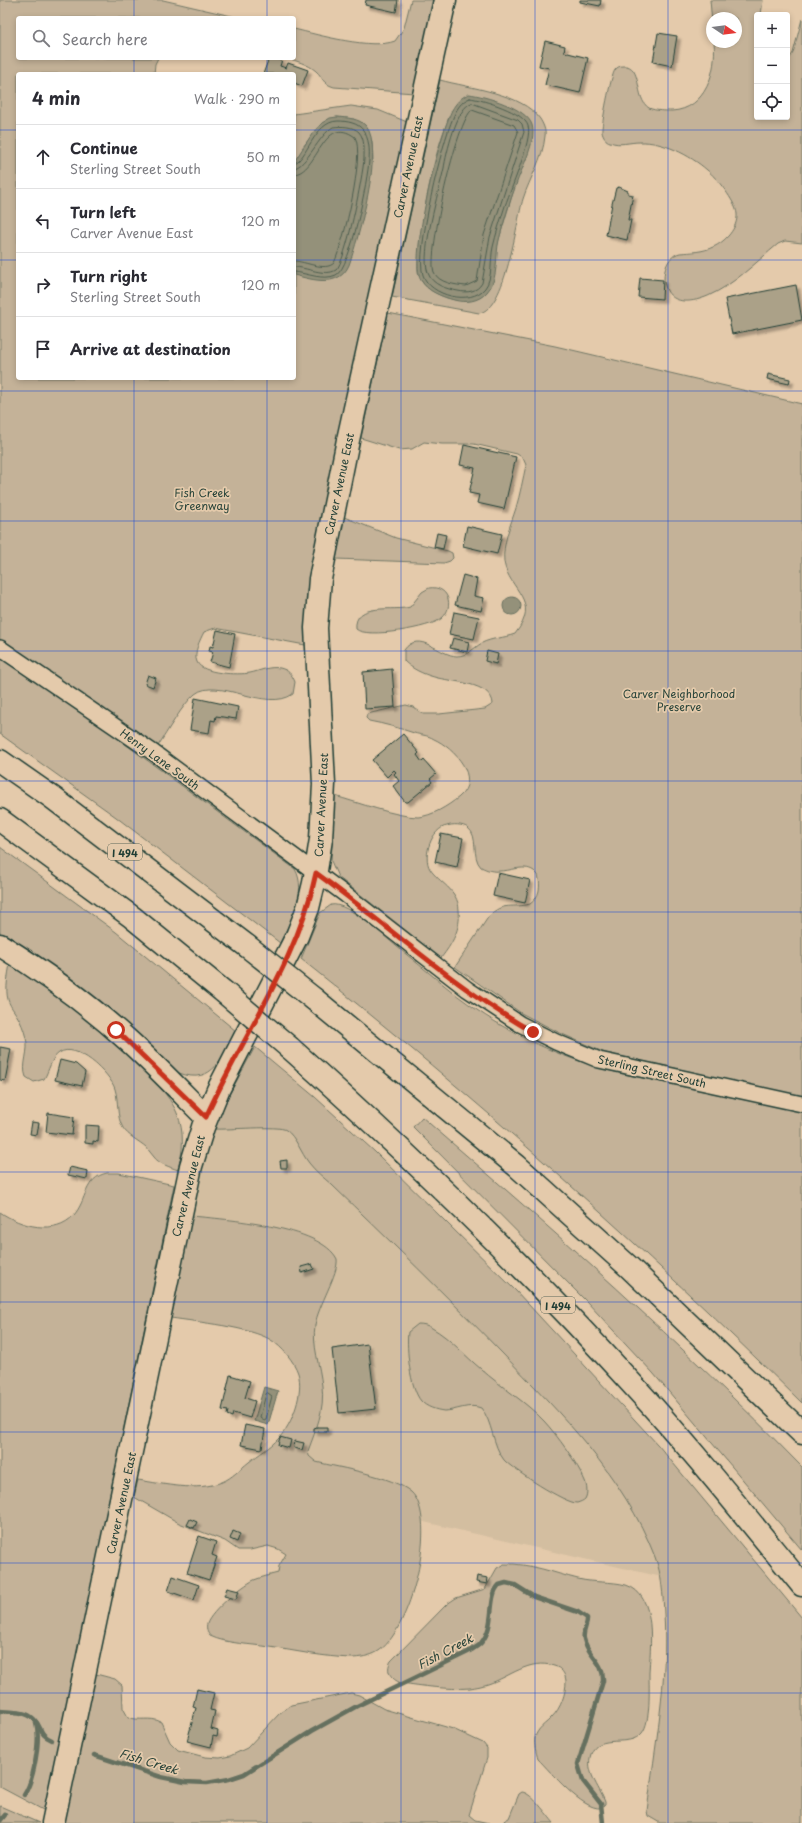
<!DOCTYPE html>
<html lang="en">
<head>
<meta charset="utf-8">
<style>
	body { margin:0; font-family:"Playpen Sans",sans-serif; background:#f2f2f3; color:#2b2b33 }
	.controls { position:absolute; right:12px; top:12px; display:grid; overflow:hidden; border-radius:4px; box-shadow:0 2px 6px #0003 }
	.controls button { width:36px; height:36px; display:grid; place-items:center; padding:0; border:0; border-bottom:1px solid #e1e1e2; background:#fff; color:#2b2b33; font:20px sans-serif }
	.compass { position:absolute; left:706px; top:12px; width:36px; height:36px; border-radius:50%; background:#fff; box-shadow:0 2px 6px #0003; rotate:103deg }
	.stop { position:absolute; width:12px; height:12px; margin:-9px; border:3px solid #c8321e; border-radius:50%; background:#fff }
	.stop.end { background:#c8321e; border-color:#fff; box-shadow:0 1px 4px #0008 }
	.list { margin:0; padding:0; list-style:none }
	h2 { display:flex; justify-content:space-between; align-items:center; height:52px; margin:0; padding:0 16px; font-size:17px }
	h2 small { font-size:13px; font-weight:400; color:#7c7c81 }
	.list li { display:grid; grid-template-columns:26px 1fr auto; gap:12px; align-items:center; box-sizing:border-box; height:64px; padding:0 16px; border-top:1px solid #e1e1e2 }
	.list b { display:block; font-size:15px; white-space:nowrap }
	.list p { margin:0; font-size:13px; white-space:nowrap; color:#7c7c81 }
	.list em { font-size:13px; font-style:normal; color:#7c7c81 }
	.icon { flex:none; width:22px; height:22px; fill:none; stroke:currentColor; stroke-width:2; stroke-linecap:round; stroke-linejoin:round }
	.map { position:relative; flex:none; width:802px; height:1823px; overflow:hidden }
	.search { position:absolute; background:#fff; box-shadow:0 2px 6px #0003; left:16px; top:16px; width:280px; height:44px; display:flex; align-items:center; gap:10px; box-sizing:border-box; padding:0 14px; border-radius:4px; color:#7c7c81; font-size:15px }
	.panel { position:absolute; background:#fff; box-shadow:0 2px 6px #0003; left:16px; top:72px; width:280px; height:308px; border-radius:4px }
	.map>svg:first-child { display:block }
</style>
</head>
<body>
<div class="map">
<svg width="802" height="1823" viewBox="0 0 802 1823">
	<defs>
		<filter id="shadow"><feDropShadow dx="3.5" dy="3.5" stdDeviation="1" flood-color="#0004"/></filter>
	</defs>
	<rect width="100%" height="100%" fill="#e4caab"/>
	<filter id="ink" filterUnits="userSpaceOnUse"><feTurbulence type="fractalNoise" baseFrequency=".025" numOctaves="2"/><feDisplacementMap in="SourceGraphic" scale="8" xChannelSelector="R" yChannelSelector="G"/><feConvolveMatrix kernelMatrix="1 2 1 2 8 2 1 2 1" color-interpolation-filters="sRGB"/></filter>
	<g filter="url(#ink)">
		<polygon fill="#d3bea0" points="239,1076 770,1602 290,1491 310,1402 297,1294 180,1269 197,1190 210,1142 217,1122"/>
		<g fill="#c4b298" stroke="#727866" fill-rule="evenodd">
			<path d="M0 0H163L240 18H18V58H158L155 64 154 74H18V378H294V114L351 106 378 110 407 122 317 535 307 592 305 645 215 628 204 632C200 640 193 653 197 662 202 674 238 675 250 673 260 671 269 666 280 668 288 670 292 674 295 682L293 694C267 713 217 676 195 694 183 704 167 732 158 746L125 724 121 741 295 869C308 892 290 921 280 943L116 817 0 734ZM337 117 354 119 372 141 373 160 302 148 322 123Z"/>
			<path d="M411 0H434L414 93 334 87C321 83 324 78 316 71 308 64 296 61 287 58H294V29C319 35 372 50 395 41L404 28Z"/>
			<path d="M710 0H763L761 15H757V117H787V62L793 53 802 19V243L785 241 778 244C755 263 735 284 708 296 653 319 657 257 680 253 691 252 703 252 713 247 725 242 738 228 737 214 736 202 716 177 707 170 690 155 662 141 640 142 629 142 620 146 610 142 606 141 603 137 602 132 601 126 611 75 615 70 617 67 620 66 623 66 643 64 634 99 649 108 656 111 665 111 672 111 706 109 717 71 714 42H736V18H712V23Z"/>
			<path d="M440 80C469 88 522 93 540 119 543 124 546 130 545 136 543 159 530 177 523 199 516 223 506 309 479 313L392 297ZM453 109 532 140 515 186 499 239 487 292C475 302 462 302 447 298 436 294 423 288 419 276 416 267 419 256 420 246 425 202 434 149 453 109Z"/>
			<path d="M388 313 555 346 802 404V1096L605 1053 560 1033 521 1013 455 967 489 916C503 901 513 909 530 904 540 897 541 886 538 875 528 862 513 871 500 871 493 872 487 870 481 867 471 857 479 836 468 828 463 824 452 824 447 826 432 828 422 856 430 869 439 883 458 889 459 910 461 929 452 944 441 958L338 877 331 861 335 796C356 802 398 817 418 817 432 816 448 806 459 797 482 778 454 748 434 739 428 735 420 735 414 733 399 728 385 724 369 721L366 718 367 714 406 705 413 707 423 714H439L485 709 493 704C492 682 450 682 434 677 423 674 412 669 404 661V650C419 629 440 656 457 656 468 656 473 648 482 643 492 638 504 638 515 634 542 600 509 591 504 562 502 544 511 524 516 508 520 494 523 479 526 465L523 458 517 454 474 444H442L424 442 412 449 399 450 361 438Z"/>
			<polygon points="344,517 396,538 448,551 452,553 453,558 450,561 444,563 336,559"/>
			<path d="M429 588C448 585 455 606 442 618 432 628 366 639 356 629 353 601 395 612 410 607L422 592Z"/>
			<path d="M0 847 116 932 236 1031C222 1056 214 1086 179 1073L27 949 0 933Z"/>
			<path d="M331 905C347 901 387 939 401 950 426 970 451 992 477 1010 521 1040 568 1060 619 1073L802 1112V1403C643 1246 477 1098 301 959L320 913Z"/>
			<path d="M10 964C53 991 158 1068 177 1113 185 1133 183 1151 178 1170 170 1167 159 1164 154 1157 151 1154 149 1150 146 1147 139 1141 128 1136 123 1128 116 1116 119 1102 115 1089 110 1073 76 1041 59 1053 51 1058 49 1071 44 1079L34 1082 26 1077C21 1065 30 1051 26 1038 16 999 0 1015 10 964Z"/>
			<path d="M255 1047 315 1097 375 1152 516 1291 658 1445 802 1618V1823H660L648 1816 647 1811C655 1746 668 1681 664 1614 663 1595 662 1575 655 1557 624 1476 560 1413 502 1353 446 1295 389 1240 332 1185 324 1178 315 1171 309 1163 301 1153 296 1137 286 1130 279 1125 228 1130 214 1129L229 1095Z"/>
			<path d="M422 1117C553 1230 682 1343 802 1467V1550L653 1373 587 1302 413 1127Z"/>
			<path d="M107 1173H119L174 1185 45 1811 0 1787V1212C20 1226 55 1236 74 1215 87 1200 84 1178 107 1173Z"/>
			<path d="M191 1216C224 1219 321 1226 337 1259 339 1273 318 1306 315 1325 312 1345 320 1366 322 1386 325 1410 316 1429 308 1451L309 1456 316 1462C341 1468 392 1476 411 1492 440 1518 410 1634 377 1652 370 1656 359 1658 351 1658 324 1657 296 1651 270 1647 251 1644 227 1644 210 1636 207 1632 206 1629 207 1624 211 1611 242 1586 254 1580 262 1577 270 1575 278 1573L279 1566 286 1554 278 1549 268 1546 250 1550H238L225 1541 179 1523 134 1497 138 1480C164 1484 197 1492 222 1482 232 1478 240 1469 249 1462 259 1454 270 1448 279 1438 293 1423 304 1392 298 1373 294 1361 282 1347 271 1340 250 1327 197 1322 171 1318Z"/>
			<path d="M418 1324C423 1324 428 1325 432 1328 450 1338 465 1356 481 1369 501 1387 525 1401 544 1421 557 1435 578 1464 585 1481 587 1486 588 1494 585 1499 583 1501 580 1502 577 1503 566 1504 512 1469 504 1460 492 1445 493 1422 481 1408 469 1403 456 1411 444 1411 436 1410 426 1407 421 1401 410 1388 406 1348 408 1332Z"/>
			<path d="M504 1564C531 1563 553 1573 578 1579 594 1583 611 1581 626 1585 658 1595 650 1648 649 1673 649 1688 651 1722 642 1733 629 1749 599 1732 591 1754 585 1772 599 1786 605 1802V1805L601 1808C582 1810 551 1772 538 1759 536 1752 534 1745 535 1738 537 1728 546 1724 552 1717 561 1708 566 1693 566 1681 565 1673 561 1668 554 1666 529 1658 510 1677 488 1684 482 1686 476 1687 470 1688 447 1690 423 1686 401 1683 391 1679 385 1671 391 1661L447 1604 456 1598 485 1589 497 1568Z"/>
			<path d="M96 1674 115 1679 122 1685 123 1708 128 1717C139 1722 150 1716 161 1722L170 1742 178 1750 205 1757 220 1758 230 1756 247 1748 280 1713 291 1705 351 1693 359 1695 384 1709 453 1729 483 1743 487 1748V1758L469 1815 475 1820 489 1823H64Z"/>
			<path d="M522 1792C532 1793 547 1815 554 1823H500L509 1818 519 1794Z"/>
			<polygon points="0,1806 39,1823 0,1823"/>
		</g>
		<g fill="#94917a" stroke="#656f5e">
			<path d="M469 94C485 96 527 108 532 125 537 141 521 169 516 185 509 203 504 221 499 240 495 255 499 280 487 292 479 302 465 303 454 300 441 296 428 292 421 280 408 259 440 134 452 110 456 103 461 97 469 94Z"/>
			<path d="M337 117C347 118 359 118 366 126 385 148 358 239 349 265 339 288 313 280 294 275V162L312 134 322 123 330 118Z"/>
			<circle cx="512" cy="606" r="9"/>
			<polygon points="264,1387 278,1391 268,1425 254,1421"/>
		</g>
		<g fill="none" stroke-linecap="round" stroke-linejoin="round">
			<g stroke="#4e5f50" stroke-width="1">
				<path d="M470 98C484 100 524 112 528 126 533 139 509 193 504 209 500 222 496 234 493 247 490 260 493 278 485 288 471 306 430 296 423 275 415 253 442 142 453 118 456 110 461 101 470 98Z"/>
				<path d="M472 103 518 120 522 124 524 132 490 237 482 283C477 292 467 293 458 291 447 289 432 285 428 273 420 253 439 191 444 168 446 155 457 105 472 103Z"/>
				<path d="M472 110 514 125 518 132 484 235 477 281 466 286C456 285 438 283 434 272 427 255 457 118 472 110Z"/>
				<path d="M294 163C306 162 314 121 338 121 347 121 358 123 363 130 369 138 370 150 369 160 368 178 351 268 336 275 323 281 307 273 294 272"/>
				<path d="M294 168C306 167 319 135 333 127 341 126 353 126 359 132 365 139 364 150 364 159 363 175 346 262 336 270 325 277 306 267 294 267"/>
				<path d="M294 174C318 173 323 113 355 137 365 155 344 242 334 263 325 272 305 261 294 261"/>
				<polygon points="268,1393 272,1396 266,1419 264,1420 260,1417 266,1394"/>
			</g>
			<g stroke="#656f5e" stroke-width="4.5">
				<path d="M0 1711C11 1712 26 1711 34 1719 43 1728 38 1734 52 1740"/>
				<path d="M94 1755 161 1777 185 1782 207 1783 229 1779 244 1774 312 1731 357 1706 468 1652C472 1649 478 1647 481 1643 496 1626 487 1597 499 1585L506 1583 515 1585 534 1597 578 1612 587 1618C588 1625 582 1631 584 1639 588 1657 604 1661 603 1681L578 1764 583 1781 601 1804 603 1823"/>
				<path d="M24 1795C34 1780 41 1739 36 1722"/>
				<polyline points="0,1821 5,1815"/>
			</g>
		</g>
		<g fill="#aba188" stroke="#1f3d34" filter="url(#shadow)">
			<polygon points="366,0 398,0 396,12 365,5"/>
			<polygon points="580,0 601,0 600,6 580,2"/>
			<polygon points="658,33 677,36 672,66 653,62"/>
			<polygon points="545,41 565,46 564,52 588,58 580,93 545,85 549,68 539,66"/>
			<polygon points="269,58 282,60 280,66 286,68 288,63 308,70 302,86 294,83 294,74 263,74"/>
			<polygon points="619,187 628,191 628,194 633,195 628,220 631,220 627,240 606,235 612,204 616,188"/>
			<polygon points="640,278 663,280 662,299 638,297"/>
			<polygon points="796,285 802,320 732,334 725,299"/>
			<polygon points="768,374 790,379 789,384 767,379"/>
			<polygon points="464,445 516,457 504,509 477,503 479,495 469,493 475,468 460,465"/>
			<polygon points="467,526 502,534 497,554 463,546"/>
			<polygon points="437,533 446,535 443,549 434,547"/>
			<polygon points="463,575 477,579 474,596 484,598 481,611 455,605"/>
			<polygon points="454,612 479,617 474,639 449,634"/>
			<polygon points="217,630 235,634 229,667 210,662 213,652 209,651 210,646 213,647"/>
			<polygon points="453,638 469,642 467,652 450,648"/>
			<polygon points="487,651 498,654 496,664 485,661"/>
			<polygon points="392,669 395,707 365,709 363,672"/>
			<polygon points="148,675 156,678 153,687 145,684"/>
			<polygon points="195,698 238,707 236,719 216,716 215,721 211,720 209,733 190,730"/>
			<polygon points="403,734 419,753 417,755 422,762 424,760 436,774 430,779 432,782 408,802 405,802 393,786 399,781 394,774 396,772 394,770 387,777 372,760"/>
			<polygon points="441,834 463,838 457,867 435,862"/>
			<polygon points="498,873 530,880 525,903 493,896"/>
			<polygon points="0,1047 11,1049 5,1081 0,1080"/>
			<polygon points="60,1060 76,1064 85,1072 82,1086 55,1080"/>
			<polygon points="48,1113 74,1117 72,1135 46,1132"/>
			<polygon points="32,1122 39,1123 37,1135 30,1134"/>
			<polygon points="85,1125 99,1126 98,1142 93,1141 93,1144 85,1143"/>
			<polygon points="287,1160 287,1168 281,1168 280,1161"/>
			<polygon points="70,1167 88,1171 87,1179 68,1175"/>
			<polygon points="312,1264 314,1269 302,1273 301,1267"/>
			<polygon points="368,1344 376,1409 339,1413 332,1349"/>
			<polygon points="230,1375 250,1381 245,1398 255,1401 250,1418 233,1413 232,1417 227,1415 228,1411 222,1410"/>
			<polygon points="245,1425 265,1429 262,1449 241,1445"/>
			<polygon points="317,1427 327,1427 327,1432 314,1432 314,1428"/>
			<polygon points="280,1437 291,1440 289,1448 278,1445"/>
			<polygon points="295,1441 304,1443 302,1450 294,1448"/>
			<polygon points="190,1519 197,1522 194,1528 187,1525"/>
			<polygon points="233,1531 240,1534 237,1542 230,1539"/>
			<polygon points="199,1536 216,1542 212,1555 217,1557 209,1580 187,1573"/>
			<polygon points="173,1576 199,1585 194,1600 168,1591"/>
			<polygon points="477,1576 488,1578 487,1584 476,1582"/>
			<polygon points="227,1588 239,1591 236,1599 224,1596"/>
			<polygon points="197,1689 214,1693 210,1710 215,1711 211,1729 218,1731 217,1737 213,1736 211,1747 187,1741 196,1708 193,1707"/>
		</g>
		<g fill="none" stroke-linecap="round" stroke-linejoin="round">
			<defs>
				<polyline id="street" points="0,648 154,753 346,895 467,989 520,1024 556,1042 599,1060 802,1104"/>
				<g id="secondary">
					<path d="M0 945C47 974 92 1007 132 1044 158 1068 182 1093 206 1117"/>
					<polyline points="53,1823 191,1166 203,1127 218,1090 297,936 308,908 314,883 321,839 324,784 316,628 320,579 348,440 445,0"/>
				</g>
				<g id="highway">
					<polyline points="0,761 53,798 247,946"/>
					<polyline points="0,820 132,917 224,992"/>
					<polyline points="314,999 517,1166 629,1267 802,1433"/>
					<path d="M290 1048C410 1155 525 1266 633 1385 692 1449 747 1518 802 1585"/>
				</g>
			</defs>
			<use href="#street" stroke="#1f3d34" stroke-width="18"/>
			<use href="#secondary" stroke="#1f3d34" stroke-width="25"/>
			<use href="#highway" stroke="#1f3d34" stroke-width="25"/>
			<use href="#street" stroke="#e4caab" stroke-width="15"/>
			<use href="#secondary" stroke="#e4caab" stroke-width="22"/>
			<use href="#highway" stroke="#e4caab" stroke-width="22"/>
			<defs>
				<g id="highway-bridge">
					<polyline points="247,946 314,999"/>
					<polyline points="224,992 290,1048"/>
				</g>
			</defs>
			<use href="#highway-bridge" stroke="#1f3d34" stroke-width="25" stroke-linecap="butt"/>
			<use href="#highway-bridge" stroke="#e4caab" stroke-width="22"/>
		</g>
	</g>
	<g fill="none" stroke-linecap="round" stroke-linejoin="round" filter="url(#ink)">
		<path stroke="#c8321e" stroke-width="5" d="M116 1030 206 1117C242 1036 298 961 316 873 389 926 455 988 533 1032"/>
	</g>
	<path fill="none" stroke="#1d4ed8" stroke-width="1" stroke-opacity="0.55" d="M134 0V18M267 0V18M401 0V1823M535 0V1823M668 0V1823M134 58V74M267 58V74M0 130H18M294 130H802M0 260H18M294 260H802M134 378V1823M267 378V1823M0 391H802M0 521H802M0 651H802M0 781H802M0 912H802M0 1042H802M0 1172H802M0 1302H802M0 1432H802M0 1563H802M0 1693H802"/>
	<g text-anchor="middle" dominant-baseline="central" stroke-width="3.5" stroke-linejoin="round" paint-order="stroke">
		<g fill="#e4caab" stroke="#5a6758" stroke-width="1">
			<rect x="108" y="844" width="34" height="16" rx="3"/>
			<rect x="541" y="1297" width="34" height="16" rx="3"/>
		</g>
		<g font-size="10" font-weight="bold" fill="#1f3d34">
			<text x="125" y="852">I 494</text>
			<text x="558" y="1305">I 494</text>
		</g>
		<g font-size="11" fill="#1f3d34" stroke="#e4caab">
			<text transform="translate(408 167) rotate(-78)">Carver Avenue East</text>
			<text transform="translate(339 484) rotate(-78)">Carver Avenue East</text>
			<text transform="translate(160 759) rotate(36)">Henry Lane South</text>
			<text transform="translate(321 805) rotate(-87)">Carver Avenue East</text>
			<text transform="translate(652 1071) rotate(13)">Sterling Street South</text>
			<text transform="translate(188 1186) rotate(-76)">Carver Avenue East</text>
			<text transform="translate(121 1503) rotate(-78)">Carver Avenue East</text>
		</g>
		<g font-size="11" fill="#274339" stroke="#e4caab">
			<text x="202" y="492">Fish Creek<tspan x="202" dy="13">Greenway</tspan></text>
			<text x="679" y="693">Carver Neighborhood<tspan x="679" dy="13">Preserve</tspan></text>
		</g>
		<g font-size="12" font-style="italic" fill="#2b453b" stroke="#e4caab">
			<text transform="translate(445 1651) rotate(-28)">Fish Creek</text>
			<text transform="translate(149 1761) rotate(17)">Fish Creek</text>
		</g>
	</g>
</svg>
<div class="controls">
<button>+</button>
<button>−</button>
<button><svg class="icon" aria-label="locate" viewBox="0 0 24 24"><circle cx="12" cy="12" r="6"/><path d="M12 2v4M12 18v4M2 12h4M18 12h4"/></svg></button>
</div>
<svg class="compass" viewBox="-18 -18 36 36"><path d="M0-13l5 13h-10z" fill="#e53935"/><path d="M0 13l5-13h-10z" fill="#7c7c81"/></svg>
<div class="stop" style="left:116px;top:1030px"></div>
<div class="stop end" style="left:533px;top:1032px"></div>
<div class="search"><svg class="icon" aria-label="search" viewBox="0 0 24 24"><circle cx="10" cy="10" r="6"/><path d="M15 15l6 6"/></svg>Search here</div>
<section class="panel">
<h2>4 min<small>Walk · 290 m</small></h2>
<ul class="list">
<li><svg class="icon" aria-label="ahead" viewBox="0 0 24 24"><path d="M12 20V5M6 11l6-6 6 6"/></svg><div><b>Continue</b><p>Sterling Street South</p></div><em>50 m</em></li>
<li><svg class="icon" aria-label="left" viewBox="0 0 24 24"><path d="M17 20v-9H6M10 6l-5 5 5 5"/></svg><div><b>Turn left</b><p>Carver Avenue East</p></div><em>120 m</em></li>
<li><svg class="icon" aria-label="right" viewBox="0 0 24 24"><path d="M7 20v-9h11M14 6l5 5-5 5"/></svg><div><b>Turn right</b><p>Sterling Street South</p></div><em>120 m</em></li>
<li><svg class="icon" aria-label="arrive" viewBox="0 0 24 24"><path d="M6 21V4h12l-3 4 3 4H6"/></svg><div><b>Arrive at destination</b></div></li>
</ul>
</section>
</div>
</body>
</html>
